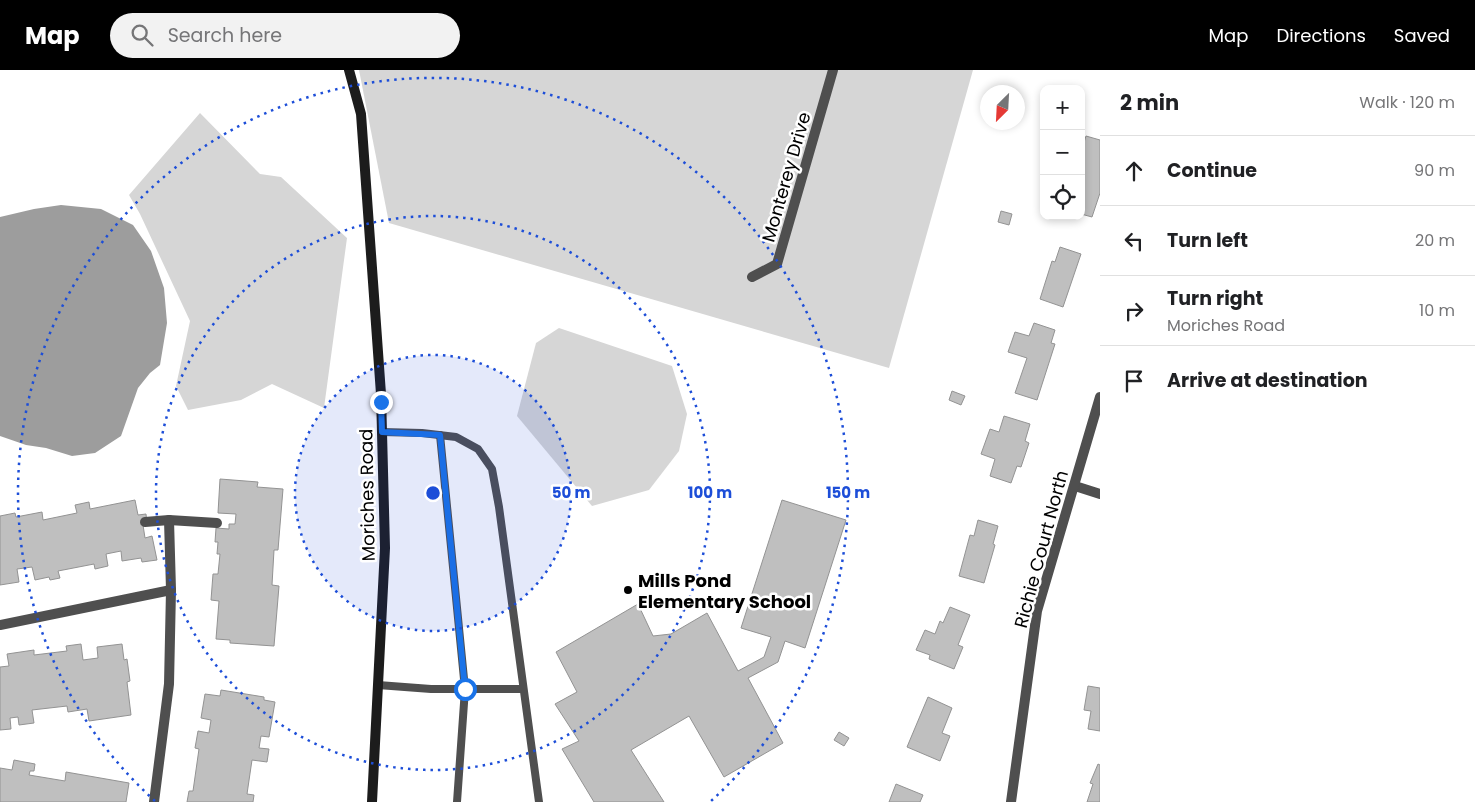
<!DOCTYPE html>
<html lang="en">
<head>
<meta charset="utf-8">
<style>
	body { margin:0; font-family:Poppins,sans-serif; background:#f2f2f2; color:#202124 }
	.controls { position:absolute; right:15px; top:15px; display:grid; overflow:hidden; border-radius:10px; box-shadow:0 2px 8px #0003 }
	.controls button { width:45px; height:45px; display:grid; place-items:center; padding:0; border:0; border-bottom:1px solid #e0e0e0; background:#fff; color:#202124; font:25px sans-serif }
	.compass { position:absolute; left:980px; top:15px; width:45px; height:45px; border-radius:50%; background:#fff; box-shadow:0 2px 8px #0003; rotate:204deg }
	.stop { position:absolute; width:15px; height:15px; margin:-11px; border:4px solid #1a73e8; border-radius:50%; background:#fff }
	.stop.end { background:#1a73e8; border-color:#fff; box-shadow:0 1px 5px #0008 }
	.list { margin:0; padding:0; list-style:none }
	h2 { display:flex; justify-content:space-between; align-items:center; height:65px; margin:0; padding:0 20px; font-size:21px }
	h2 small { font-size:16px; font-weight:400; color:#757577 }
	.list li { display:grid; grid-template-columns:32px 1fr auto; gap:15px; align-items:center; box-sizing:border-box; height:70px; padding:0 20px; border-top:1px solid #e0e0e0 }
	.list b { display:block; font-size:19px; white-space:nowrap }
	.list p { margin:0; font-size:16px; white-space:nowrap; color:#757577 }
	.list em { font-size:16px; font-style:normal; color:#757577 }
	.icon { flex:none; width:28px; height:28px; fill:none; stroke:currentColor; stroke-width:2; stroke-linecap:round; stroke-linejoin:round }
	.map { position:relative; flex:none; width:1100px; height:732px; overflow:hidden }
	header { display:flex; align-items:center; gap:30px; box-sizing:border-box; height:70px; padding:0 25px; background:#000; color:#fff }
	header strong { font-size:24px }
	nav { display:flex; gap:28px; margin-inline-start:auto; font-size:18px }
	.search { width:350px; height:45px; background:#f2f2f2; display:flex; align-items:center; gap:12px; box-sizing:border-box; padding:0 18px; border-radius:28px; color:#757577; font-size:19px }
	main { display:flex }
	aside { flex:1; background:#fff }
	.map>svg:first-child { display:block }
</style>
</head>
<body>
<header>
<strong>Map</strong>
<div class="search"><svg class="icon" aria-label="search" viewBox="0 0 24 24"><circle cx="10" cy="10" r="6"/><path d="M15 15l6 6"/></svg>Search here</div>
<nav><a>Map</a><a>Directions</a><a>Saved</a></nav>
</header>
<main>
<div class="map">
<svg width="1100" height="732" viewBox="0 0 1100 732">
	<rect width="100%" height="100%" fill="#fff"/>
	<g fill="#d6d6d6">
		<polygon points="359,0 973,0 889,298 389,153"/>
		<polygon points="200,43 260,104 281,107 347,168 324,338 272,314 241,330 188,340 176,316 190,251 140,144 129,125"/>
		<polygon points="559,258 672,296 687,344 679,381 649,420 592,436 517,346 536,273"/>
	</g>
	<polygon fill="#9d9d9d" points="61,135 101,139 133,155 151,181 164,218 167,253 160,295 150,303 138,318 121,366 95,383 72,386 46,378 26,375 0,366 0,147 34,139"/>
	<g fill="#bfbfbf" stroke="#939393">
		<polygon points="1086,66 1100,70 1100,123 1092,147 1081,144 1081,82"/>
		<polygon points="1001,141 1012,144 1009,155 998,152"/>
		<polygon points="1060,177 1081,184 1063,237 1040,229 1052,191 1055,192"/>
		<polygon points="1034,253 1055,260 1051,273 1055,274 1037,330 1015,323 1027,288 1008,282 1015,262 1029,266"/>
		<polygon points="952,321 965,326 961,335 949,330"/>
		<polygon points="1004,346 1030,354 1025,371 1029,373 1021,397 1017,396 1011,413 990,406 995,389 981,384 990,359 999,362"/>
		<polygon points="220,409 258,412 257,417 283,419 278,480 274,480 272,515 279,516 274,576 230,573 230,570 216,569 219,531 211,530 213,504 218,504 220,484 217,484 218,472 215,472 216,458 229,459 229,454 235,454 236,444 218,443"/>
		<polygon points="135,430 138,445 146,444 147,454 143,455 145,468 152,466 157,490 142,492 141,488 122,491 121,481 106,484 108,496 95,499 94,494 58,501 60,508 50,510 49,507 35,510 32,497 17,499 19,512 0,515 0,446 15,443 16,447 42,442 43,450 77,443 75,435 89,432 90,439"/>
		<polygon points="782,430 846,450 805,578 785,571 778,592 748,608 783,673 724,707 689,646 631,680 664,732 594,732 562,679 579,671 555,634 577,622 556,582 638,534 653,566 671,564 707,543 738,601 764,587 771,567 741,558"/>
		<polygon points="978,450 998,456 993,474 995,475 984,513 959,506 970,465 974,466"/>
		<polygon points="950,537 970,545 958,575 963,577 954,599 929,589 930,585 916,580 925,560 935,564 940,551 943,553"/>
		<polygon points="81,574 83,590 98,588 97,577 122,574 124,590 127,589 130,611 127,612 131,645 89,651 87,639 68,642 67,636 32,640 34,653 19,655 18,647 10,648 11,659 0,660 0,597 9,596 7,584 34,580 34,585 67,581 66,576"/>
		<polygon points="1088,616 1100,618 1100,661 1088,659 1091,641 1084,640"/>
		<polygon points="221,620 264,627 264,630 275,632 269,667 261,666 259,678 269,679 267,692 252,690 247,724 254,725 253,732 187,732 189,721 193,721 199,679 195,678 198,661 209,663 211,650 201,648 205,624 220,626"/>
		<polygon points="928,627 952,638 942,663 950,666 940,691 907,677"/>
		<polygon points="839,662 849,668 844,676 834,670"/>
		<polygon points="14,690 35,694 34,701 30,701 29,705 65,711 66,702 129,713 126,732 0,732 0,698 12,700"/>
		<polygon points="1098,694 1100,695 1100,732 1087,732 1093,714 1090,713"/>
		<polygon points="896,714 923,725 920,732 889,732"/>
	</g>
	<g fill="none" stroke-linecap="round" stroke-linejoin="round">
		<g stroke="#4f4f4f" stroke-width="8">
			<polyline points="382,362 422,363 456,367 478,379 492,399 499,437 539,732"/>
			<polyline points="440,365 465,619 457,732"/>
			<polyline points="378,615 431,619 523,619"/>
		</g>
		<g stroke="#4f4f4f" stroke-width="10">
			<polyline points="752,207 777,194 833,0"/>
			<polyline points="1075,416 1100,424"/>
			<polyline points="145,452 169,450 217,453"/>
			<polyline points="0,555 171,520"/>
			<polyline points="154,732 169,614 171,520 169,450"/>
			<polyline points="1011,732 1037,541 1100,327"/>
		</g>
		<polyline stroke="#1c1c1c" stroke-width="10" points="349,0 361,44 381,324 385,478 372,732"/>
	</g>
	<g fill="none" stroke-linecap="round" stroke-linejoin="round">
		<polyline stroke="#1a73e8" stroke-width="6" points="381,332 382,362 440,365 465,619"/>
	</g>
	<circle cx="433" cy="423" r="138" fill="#1d4ed8" fill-opacity=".12"/>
	<g fill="none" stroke="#1d4ed8" stroke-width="2.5" stroke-dasharray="2.5 5">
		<circle cx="433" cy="423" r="138"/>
		<circle cx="433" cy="423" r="277"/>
		<path d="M155 731A415 415 0 1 1 711 731"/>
	</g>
	<circle fill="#000" stroke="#fff" stroke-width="2" cx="628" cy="520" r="5"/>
	<g text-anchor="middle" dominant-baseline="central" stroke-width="5" stroke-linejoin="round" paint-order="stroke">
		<g font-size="18" fill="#000" stroke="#fff">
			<text transform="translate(786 107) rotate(-74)">Monterey Drive</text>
			<text transform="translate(367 425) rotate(-91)">Moriches Road</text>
			<text transform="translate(1041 479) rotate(-75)">Richie Court North</text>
		</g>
		<g font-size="18" font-weight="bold" fill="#000" stroke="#fff" text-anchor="start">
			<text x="638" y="510">Mills Pond<tspan x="638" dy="21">Elementary School</tspan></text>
		</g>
	</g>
	<circle cx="433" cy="423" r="8" fill="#1d4ed8" stroke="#fff" stroke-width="2.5"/>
	<g font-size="15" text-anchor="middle" font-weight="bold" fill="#1d4ed8" stroke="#fff" stroke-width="5" stroke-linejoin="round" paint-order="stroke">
		<text x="571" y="428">50 m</text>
		<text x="710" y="428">100 m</text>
		<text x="848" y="428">150 m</text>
	</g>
</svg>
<div class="controls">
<button>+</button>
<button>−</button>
<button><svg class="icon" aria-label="locate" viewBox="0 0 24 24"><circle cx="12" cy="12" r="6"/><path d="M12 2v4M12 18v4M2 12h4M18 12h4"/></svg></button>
</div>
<svg class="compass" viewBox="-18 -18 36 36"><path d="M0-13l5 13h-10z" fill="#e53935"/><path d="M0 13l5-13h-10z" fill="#757577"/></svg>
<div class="stop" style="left:465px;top:619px"></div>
<div class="stop end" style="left:381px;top:332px"></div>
</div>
<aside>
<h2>2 min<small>Walk · 120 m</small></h2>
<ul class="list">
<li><svg class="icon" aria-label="ahead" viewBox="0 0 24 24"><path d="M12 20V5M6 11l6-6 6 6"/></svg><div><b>Continue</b></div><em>90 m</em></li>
<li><svg class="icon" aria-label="left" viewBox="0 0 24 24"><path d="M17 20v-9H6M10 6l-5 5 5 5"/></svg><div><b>Turn left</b></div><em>20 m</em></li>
<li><svg class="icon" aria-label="right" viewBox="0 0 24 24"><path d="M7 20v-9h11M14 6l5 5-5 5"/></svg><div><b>Turn right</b><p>Moriches Road</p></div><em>10 m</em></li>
<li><svg class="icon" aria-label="arrive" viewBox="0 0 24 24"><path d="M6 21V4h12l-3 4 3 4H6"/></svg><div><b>Arrive at destination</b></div></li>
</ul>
</aside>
</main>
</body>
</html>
